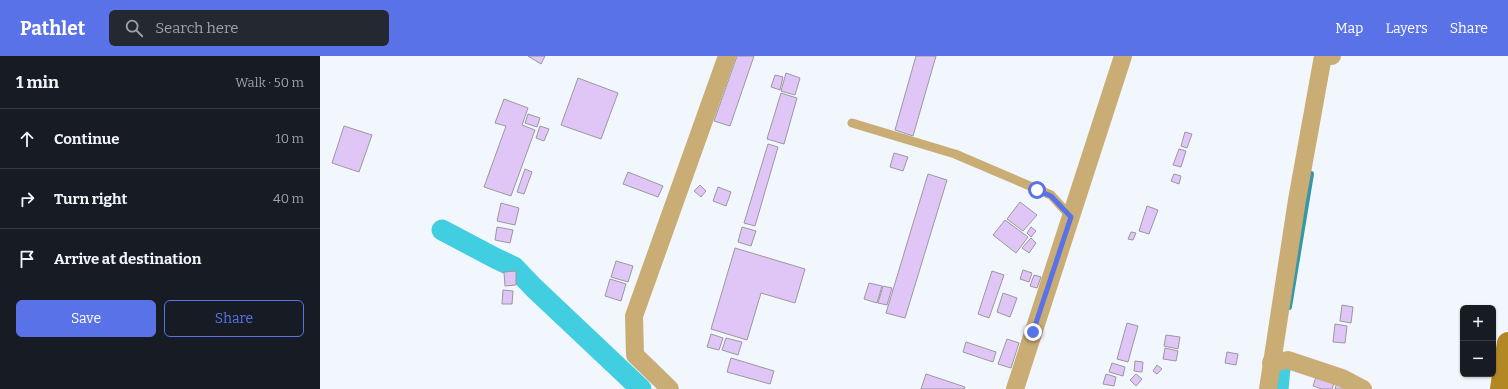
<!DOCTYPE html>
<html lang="en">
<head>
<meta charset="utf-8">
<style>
	body { margin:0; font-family:Bitter,serif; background:#242831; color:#f1f3f6 }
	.controls { position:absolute; right:12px; bottom:12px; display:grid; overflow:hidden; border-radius:6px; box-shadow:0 1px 3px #0004 }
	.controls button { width:36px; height:36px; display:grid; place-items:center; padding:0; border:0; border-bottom:1px solid #363941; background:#171b24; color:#f1f3f6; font:20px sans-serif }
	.stop { position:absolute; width:12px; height:12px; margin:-9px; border:3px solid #5a72e8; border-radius:50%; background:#fff }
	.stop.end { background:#5a72e8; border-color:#fff; box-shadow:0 1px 4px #0008 }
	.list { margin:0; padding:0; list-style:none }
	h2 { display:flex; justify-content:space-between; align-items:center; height:52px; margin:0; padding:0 16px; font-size:17px }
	h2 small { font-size:13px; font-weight:400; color:#9ea1a6 }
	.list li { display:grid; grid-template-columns:26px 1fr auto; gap:12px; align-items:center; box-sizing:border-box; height:60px; padding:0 16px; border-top:1px solid #363941 }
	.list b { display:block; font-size:15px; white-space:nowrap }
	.list em { font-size:13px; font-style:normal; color:#9ea1a6 }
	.actions { display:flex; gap:8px; padding:12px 16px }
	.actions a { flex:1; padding:9px 0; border:1px solid #5a72e8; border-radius:6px; text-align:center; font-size:14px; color:#5a72e8 }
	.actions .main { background:#5a72e8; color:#fff }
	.icon { flex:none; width:22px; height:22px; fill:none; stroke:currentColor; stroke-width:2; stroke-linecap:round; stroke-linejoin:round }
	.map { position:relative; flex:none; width:1188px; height:333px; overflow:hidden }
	header { display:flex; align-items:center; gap:24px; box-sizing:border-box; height:56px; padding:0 20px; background:#5a72e8; color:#fff }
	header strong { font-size:19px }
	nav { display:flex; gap:22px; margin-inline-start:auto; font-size:14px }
	.search { width:280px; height:36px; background:#242831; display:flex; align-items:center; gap:10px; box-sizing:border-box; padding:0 14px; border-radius:6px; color:#9ea1a6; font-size:15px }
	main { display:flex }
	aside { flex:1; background:#171b24 }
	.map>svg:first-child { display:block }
</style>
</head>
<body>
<header>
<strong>Pathlet</strong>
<div class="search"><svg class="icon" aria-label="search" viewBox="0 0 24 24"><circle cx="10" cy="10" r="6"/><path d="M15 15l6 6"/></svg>Search here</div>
<nav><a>Map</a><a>Layers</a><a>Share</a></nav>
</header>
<main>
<aside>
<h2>1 min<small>Walk · 50 m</small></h2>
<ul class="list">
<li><svg class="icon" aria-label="ahead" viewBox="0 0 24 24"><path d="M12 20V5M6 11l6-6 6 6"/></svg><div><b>Continue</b></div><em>10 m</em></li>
<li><svg class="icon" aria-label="right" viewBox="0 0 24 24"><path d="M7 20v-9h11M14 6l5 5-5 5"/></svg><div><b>Turn right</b></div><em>40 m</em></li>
<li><svg class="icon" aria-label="arrive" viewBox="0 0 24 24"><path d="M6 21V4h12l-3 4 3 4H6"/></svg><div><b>Arrive at destination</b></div></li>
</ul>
<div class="actions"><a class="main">Save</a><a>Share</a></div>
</aside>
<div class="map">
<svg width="1188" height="333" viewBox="0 0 1188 333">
	<rect width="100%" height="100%" fill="#f2f6fd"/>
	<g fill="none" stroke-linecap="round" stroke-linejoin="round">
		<polyline stroke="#3698a6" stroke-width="6" points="969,251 991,118"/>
		<g stroke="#42cee1" stroke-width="21">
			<polyline points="122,174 175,202 194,211 213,231 321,333"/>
			<polyline points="958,333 960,312"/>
		</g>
	</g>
	<g fill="#e0c6f6" stroke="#9b989e">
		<polygon points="208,0 225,0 221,8"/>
		<polygon points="417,0 434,0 410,70 394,65"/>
		<polygon points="596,0 616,0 593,80 575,74"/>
		<polygon points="466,17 480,22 475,39 461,35"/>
		<polygon points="455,19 463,21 460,34 451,31"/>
		<polygon points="258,22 298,37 281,83 241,69"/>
		<polygon points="461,37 477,42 464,88 447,83"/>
		<polygon points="184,43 208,52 202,69 215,74 191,140 164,131 186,70 175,67"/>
		<polygon points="208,58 220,62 217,71 205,67"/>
		<polygon points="24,70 52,79 39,116 12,107"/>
		<polygon points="220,70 229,73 224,85 216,82"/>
		<polygon points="865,76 872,78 867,92 861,90"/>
		<polygon points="448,88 458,91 435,170 424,167"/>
		<polygon points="859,93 866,95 861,111 853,109"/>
		<polygon points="574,97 588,101 583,115 570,111"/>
		<polygon points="205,113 212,116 204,138 197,136"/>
		<polygon points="308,116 343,130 338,141 303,128"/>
		<polygon points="608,118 627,124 585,262 566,257"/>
		<polygon points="854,118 861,120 859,128 851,125"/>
		<polygon points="380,129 386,135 381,141 374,135"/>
		<polygon points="398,131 411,136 406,150 393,145"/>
		<polygon points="700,146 717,159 703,175 687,163"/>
		<polygon points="181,147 199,152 195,169 177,165"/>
		<polygon points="827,150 838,154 829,178 819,175"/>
		<polygon points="685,164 708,181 696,197 673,179"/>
		<polygon points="177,171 193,174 190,187 175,184"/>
		<polygon points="422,171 436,175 431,190 418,186"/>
		<polygon points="711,171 716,175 711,181 707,177"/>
		<polygon points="811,176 816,177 813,184 808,183"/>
		<polygon points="711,182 716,187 709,197 702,192"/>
		<polygon points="415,192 485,213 475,247 441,237 427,284 391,273"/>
		<polygon points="296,205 313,210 308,226 291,221"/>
		<polygon points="703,214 712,217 709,226 700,223"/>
		<polygon points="196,215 196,229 185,230 184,216"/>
		<polygon points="672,215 684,219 669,262 658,258"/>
		<polygon points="714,219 721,221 717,232 710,230"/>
		<polygon points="290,223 306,228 301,245 285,240"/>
		<polygon points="549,227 562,230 557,247 544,243"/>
		<polygon points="563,230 572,232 567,249 558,247"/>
		<polygon points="183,234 193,235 192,248 182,248"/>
		<polygon points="683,237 697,242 690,261 677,256"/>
		<polygon points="1022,249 1033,251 1031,267 1020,265"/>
		<polygon points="807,267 818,270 808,306 797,303"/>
		<polygon points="1015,268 1027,270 1025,287 1013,286"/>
		<polygon points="391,278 403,282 399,294 387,291"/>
		<polygon points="846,279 860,281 858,293 844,290"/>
		<polygon points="406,282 422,286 418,299 402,294"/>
		<polygon points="687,283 699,287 691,312 678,308"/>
		<polygon points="646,286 676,296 673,306 643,296"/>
		<polygon points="845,292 858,295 856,305 843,303"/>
		<polygon points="907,296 918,298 916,309 905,307"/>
		<polygon points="411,302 454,315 450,328 407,316"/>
		<polygon points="815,305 823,306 822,316 814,315"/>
		<polygon points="792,307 805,311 803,320 789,316"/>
		<polygon points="837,309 842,313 837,318 833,315"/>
		<polygon points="606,318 645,331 644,333 601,333"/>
		<polygon points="786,318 796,321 794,330 783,328"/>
		<polygon points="816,318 822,323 816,330 810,324"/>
		<polygon points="996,321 1014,327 1012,333 1002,333 993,330"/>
		<polygon points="1017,326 1027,333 1015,333"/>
	</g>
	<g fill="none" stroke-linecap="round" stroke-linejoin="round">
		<polyline stroke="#c9ad75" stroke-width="9" points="532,67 635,98 731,139 751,161"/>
		<g stroke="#c9ad75" stroke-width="18">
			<polyline points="951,307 968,304 1022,322 1043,333"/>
			<polyline points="350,333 315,299 314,260 407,0"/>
			<polyline points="695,333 803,0"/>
			<polyline points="948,333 977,144 1003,0 1012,0"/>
		</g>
		<polyline stroke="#b28824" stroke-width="22" points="1181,333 1188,287"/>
	</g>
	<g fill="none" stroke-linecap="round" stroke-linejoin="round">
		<polyline stroke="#5a72e8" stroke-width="5" points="713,276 751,161 731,140 717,134"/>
	</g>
</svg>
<div class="controls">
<button>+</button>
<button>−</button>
</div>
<div class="stop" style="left:717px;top:134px"></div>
<div class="stop end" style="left:713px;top:276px"></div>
</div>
</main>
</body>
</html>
